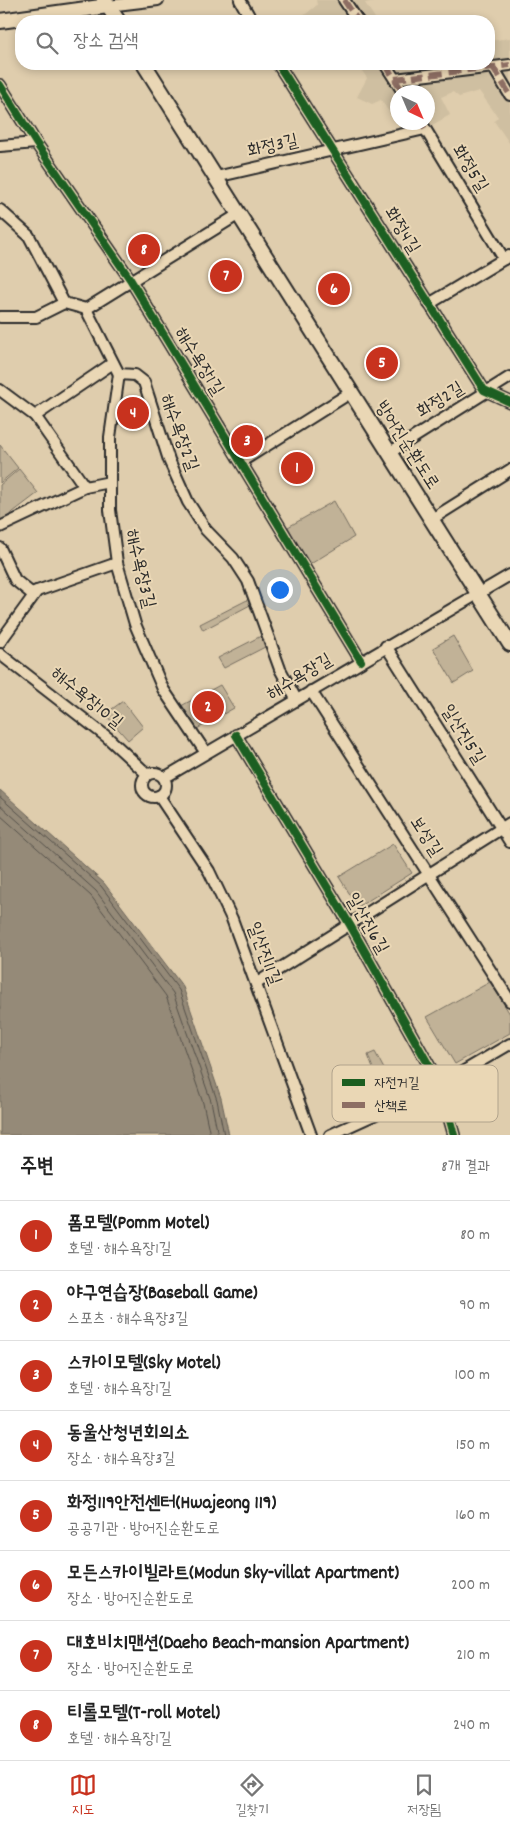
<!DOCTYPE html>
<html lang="ko">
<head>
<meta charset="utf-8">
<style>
	body { margin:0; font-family:Dekko,"Poor Story",sans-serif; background:#f2f2f2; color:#222 }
	.compass { position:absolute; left:390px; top:85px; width:45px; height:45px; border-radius:50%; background:#fff; box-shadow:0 2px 8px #0003; rotate:136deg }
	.you { position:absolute; left:279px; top:589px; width:18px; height:18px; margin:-12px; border:4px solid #fff; border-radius:50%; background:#1a73e8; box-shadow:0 0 0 8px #1a73e833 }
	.badge { display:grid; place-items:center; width:32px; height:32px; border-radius:50%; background:#c8321e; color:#fff; font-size:16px; font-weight:700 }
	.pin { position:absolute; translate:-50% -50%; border:2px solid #fff; box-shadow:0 1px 5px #0006 }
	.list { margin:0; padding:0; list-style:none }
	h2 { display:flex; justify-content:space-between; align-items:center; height:65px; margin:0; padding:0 20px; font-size:21px }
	h2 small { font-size:16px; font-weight:400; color:#767676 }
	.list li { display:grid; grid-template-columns:32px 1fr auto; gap:15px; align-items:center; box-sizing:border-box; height:70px; padding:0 20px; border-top:1px solid #e0e0e0 }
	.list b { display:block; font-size:19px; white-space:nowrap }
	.list p { margin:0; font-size:16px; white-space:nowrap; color:#767676 }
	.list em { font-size:16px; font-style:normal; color:#767676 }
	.icon { flex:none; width:28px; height:28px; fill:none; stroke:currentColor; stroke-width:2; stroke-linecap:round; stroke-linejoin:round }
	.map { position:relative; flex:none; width:510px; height:1135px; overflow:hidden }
	.search { position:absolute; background:#fff; box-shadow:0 2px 8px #0003; left:15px; right:15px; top:15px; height:55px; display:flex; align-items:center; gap:12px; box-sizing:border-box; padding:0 18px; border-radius:20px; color:#767676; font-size:19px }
	.sheet { height:625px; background:#fff }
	nav { display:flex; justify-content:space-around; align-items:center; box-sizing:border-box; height:70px; border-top:1px solid #e0e0e0; background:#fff; font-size:14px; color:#767676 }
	nav a { display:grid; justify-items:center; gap:2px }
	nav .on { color:#c8321e }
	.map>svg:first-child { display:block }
</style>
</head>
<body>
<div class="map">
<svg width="510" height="1135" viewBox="0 0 510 1135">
	<rect width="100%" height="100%" fill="#dfcdad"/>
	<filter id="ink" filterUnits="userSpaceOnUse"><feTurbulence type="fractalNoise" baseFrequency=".02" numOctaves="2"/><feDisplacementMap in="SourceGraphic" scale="10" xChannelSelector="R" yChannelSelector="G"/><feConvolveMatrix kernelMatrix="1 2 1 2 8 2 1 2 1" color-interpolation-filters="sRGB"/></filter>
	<g filter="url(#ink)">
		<g fill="#cfbfa1" fill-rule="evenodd">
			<polygon points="316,0 379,0 365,3 377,21 305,21 302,17 317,5"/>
			<path d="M510 38V144L494 121 498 117 479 91 459 97 453 92 441 97 450 115 425 129 403 132 381 100 372 104 357 97 367 78 357 64H489V41ZM398 92H428V122H398Z"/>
		</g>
		<g fill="#c1b297" stroke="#766e61">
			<polygon points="0,445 18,468 0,483"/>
			<polygon points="19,469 38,493 0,522 0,485"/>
			<polygon points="334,501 354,537 309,565 288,527"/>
			<polygon points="251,598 252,604 203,630 200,624"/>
			<polygon points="263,635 265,647 224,668 218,658"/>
			<polygon points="453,636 473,671 454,683 433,648"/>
			<polygon points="220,685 234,708 197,729 181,706"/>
			<polygon points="123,701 143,727 128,740 105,714"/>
			<polygon points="393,844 412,873 358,907 339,877"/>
			<polygon points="490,982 510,1014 510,1033 455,1064 427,1017"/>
			<path d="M375 1052 393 1086 407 1078 414 1087 393 1099C379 1086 374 1072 368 1055Z"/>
		</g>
		<polygon fill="#958a78" stroke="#6b6459" points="0,790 104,883 183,987 221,1098 229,1135 0,1135"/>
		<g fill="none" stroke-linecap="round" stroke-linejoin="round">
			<g stroke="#55514a" stroke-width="1">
				<polyline points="0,797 101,886 179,990 217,1100 224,1135"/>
				<polyline points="0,805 96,891 173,993 211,1101 218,1135"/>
				<polyline points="0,815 91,896 166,996 203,1103 210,1135"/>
			</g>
			<defs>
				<g id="minor">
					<polyline points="240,0 252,21"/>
					<polyline points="344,0 358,21"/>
					<polyline points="108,6 158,0"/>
					<polyline points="278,64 484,390 510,402"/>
					<polyline points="385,64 403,92"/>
					<polyline points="493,67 510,95"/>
					<polyline points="395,79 510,65"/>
					<polyline points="0,85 36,143 130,279 361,661"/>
					<polyline points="421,122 504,259"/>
					<polyline points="0,146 36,143"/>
					<polyline points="216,177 425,129"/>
					<polyline points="0,210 29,236 64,303"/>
					<polyline points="64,303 86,309 119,374 135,375 144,382 169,460 188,502 206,530 233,558 248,581 280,669 296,699"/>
					<polyline points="429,304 509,256"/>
					<polyline points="86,309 239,214"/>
					<polyline points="0,317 36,317 64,303"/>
					<polyline points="119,374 110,437 110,510 117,563 135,624 163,689 206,753"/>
					<polyline points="0,390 35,416 85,487"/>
					<polyline points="35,416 113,363"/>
					<polyline points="389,453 510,377"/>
					<polyline points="242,461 350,393"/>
					<polyline points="432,519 510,470"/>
					<polyline points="0,527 85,487 110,482"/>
					<polyline points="0,548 15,580 31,593 37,591"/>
					<polyline points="0,642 37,591 117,563"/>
					<polyline points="386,646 510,842"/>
					<polyline points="0,654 107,737 147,774"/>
					<polyline points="311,691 510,1001"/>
					<polyline points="236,735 350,925 440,1085 454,1135"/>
					<circle cx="154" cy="785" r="12"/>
					<polyline points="164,778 510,575"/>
					<polyline points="159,796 209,871 232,919 311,1135"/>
					<polyline points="257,983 510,823"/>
					<polyline points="330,1135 440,1085 510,1044"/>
				</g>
				<g id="major">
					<polyline points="104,0 118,21"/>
					<polyline points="0,21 108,6"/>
					<polyline points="144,64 510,644"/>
				</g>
			</defs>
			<use href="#minor" stroke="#2b2b2b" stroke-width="14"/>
			<use href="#major" stroke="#2b2b2b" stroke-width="18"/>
			<use href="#minor" stroke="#ead7b5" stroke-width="10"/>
			<use href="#major" stroke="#ead7b5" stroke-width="14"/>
			<g stroke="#8d6e63" stroke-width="6" stroke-dasharray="12 6" stroke-linecap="butt">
				<polyline points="344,0 358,21"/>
				<polyline points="385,64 403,92"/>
				<polyline points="493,67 510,95"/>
				<polyline points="395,79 510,65"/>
				<polyline points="421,122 425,129"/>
			</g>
			<defs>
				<g id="cycleway">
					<polyline points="278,64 484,390 510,402"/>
					<polyline points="0,85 36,143 130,279 361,661"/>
					<polyline points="236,735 350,925 440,1085 454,1135"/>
				</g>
			</defs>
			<use href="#cycleway" stroke="#ead7b5" stroke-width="11"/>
			<use href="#cycleway" stroke="#1b5e20" stroke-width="8"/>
		</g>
	</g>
	<g text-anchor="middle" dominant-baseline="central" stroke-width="4" stroke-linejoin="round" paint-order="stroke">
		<g font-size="18" fill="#2b2b2b" stroke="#ead7b5">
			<text transform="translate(273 147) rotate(-13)">화정3길</text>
			<text transform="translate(469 169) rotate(58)">화정5길</text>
			<text transform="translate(401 231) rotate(58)">화정4길</text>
			<text transform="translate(198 362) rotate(58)">해수욕장1길</text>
			<text transform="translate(441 401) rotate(-32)">화정2길</text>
			<text transform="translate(178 433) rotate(70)">해수욕장2길</text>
			<text transform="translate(406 446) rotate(57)">방어진순환도로</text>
			<text transform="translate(139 569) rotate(77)">해수욕장3길</text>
			<text transform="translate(300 678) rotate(-31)">해수욕장길</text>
			<text transform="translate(86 699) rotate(39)">해수욕장10길</text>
			<text transform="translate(462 735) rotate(58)">일산진5길</text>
			<text transform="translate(425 837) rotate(57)">보성길</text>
			<text transform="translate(366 924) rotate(60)">일산진6길</text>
			<text transform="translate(263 954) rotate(69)">일산진11길</text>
		</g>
	</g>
	<rect x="332" y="1065" width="166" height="57" rx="8" fill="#ead7b5" stroke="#b1a38c" stroke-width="1"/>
	<rect x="342" y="1079" width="23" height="7" fill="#1b5e20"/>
	<rect x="342" y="1102" width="23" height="6" fill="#8d6e63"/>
	<g font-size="14" fill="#2b2b2b">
		<text x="374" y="1087">자전거길</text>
		<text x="374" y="1110">산책로</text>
	</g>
</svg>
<svg class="compass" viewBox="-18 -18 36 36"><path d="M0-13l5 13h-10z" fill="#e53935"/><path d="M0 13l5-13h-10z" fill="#767676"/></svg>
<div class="you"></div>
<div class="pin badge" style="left:297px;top:468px">1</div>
<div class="pin badge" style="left:208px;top:707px">2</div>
<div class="pin badge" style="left:247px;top:441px">3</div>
<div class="pin badge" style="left:133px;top:413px">4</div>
<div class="pin badge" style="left:382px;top:363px">5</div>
<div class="pin badge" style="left:334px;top:289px">6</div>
<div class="pin badge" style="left:226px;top:276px">7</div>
<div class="pin badge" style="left:144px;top:250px">8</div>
<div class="search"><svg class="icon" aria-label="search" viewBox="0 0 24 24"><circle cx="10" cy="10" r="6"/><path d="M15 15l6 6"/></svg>장소 검색</div>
</div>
<section class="sheet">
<h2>주변<small>8개 결과</small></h2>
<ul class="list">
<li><span class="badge">1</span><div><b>폼모텔(Pomm Motel)</b><p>호텔 · 해수욕장1길</p></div><em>80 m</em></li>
<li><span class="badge">2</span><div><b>야구연습장(Baseball Game)</b><p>스포츠 · 해수욕장3길</p></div><em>90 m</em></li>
<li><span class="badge">3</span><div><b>스카이모텔(Sky Motel)</b><p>호텔 · 해수욕장1길</p></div><em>100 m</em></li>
<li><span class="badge">4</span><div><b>동울산청년회의소</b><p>장소 · 해수욕장3길</p></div><em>150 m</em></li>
<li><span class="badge">5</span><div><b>화정119안전센터(Hwajeong 119)</b><p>공공기관 · 방어진순환도로</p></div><em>160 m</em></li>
<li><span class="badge">6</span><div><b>모든스카이빌라트(Modun Sky-villat Apartment)</b><p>장소 · 방어진순환도로</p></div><em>200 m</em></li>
<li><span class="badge">7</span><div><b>대호비치맨션(Daeho Beach-mansion Apartment)</b><p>장소 · 방어진순환도로</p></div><em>210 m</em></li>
<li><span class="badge">8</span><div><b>티롤모텔(T-roll Motel)</b><p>호텔 · 해수욕장1길</p></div><em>240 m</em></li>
</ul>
</section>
<nav>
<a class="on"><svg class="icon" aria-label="map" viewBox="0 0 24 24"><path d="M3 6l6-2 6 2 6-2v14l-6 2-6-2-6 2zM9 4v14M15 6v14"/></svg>지도</a>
<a><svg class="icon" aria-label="directions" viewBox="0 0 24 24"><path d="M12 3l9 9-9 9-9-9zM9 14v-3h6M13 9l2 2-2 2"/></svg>길찾기</a>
<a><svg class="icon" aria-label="saved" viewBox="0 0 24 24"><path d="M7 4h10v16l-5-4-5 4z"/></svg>저장됨</a>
</nav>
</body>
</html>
